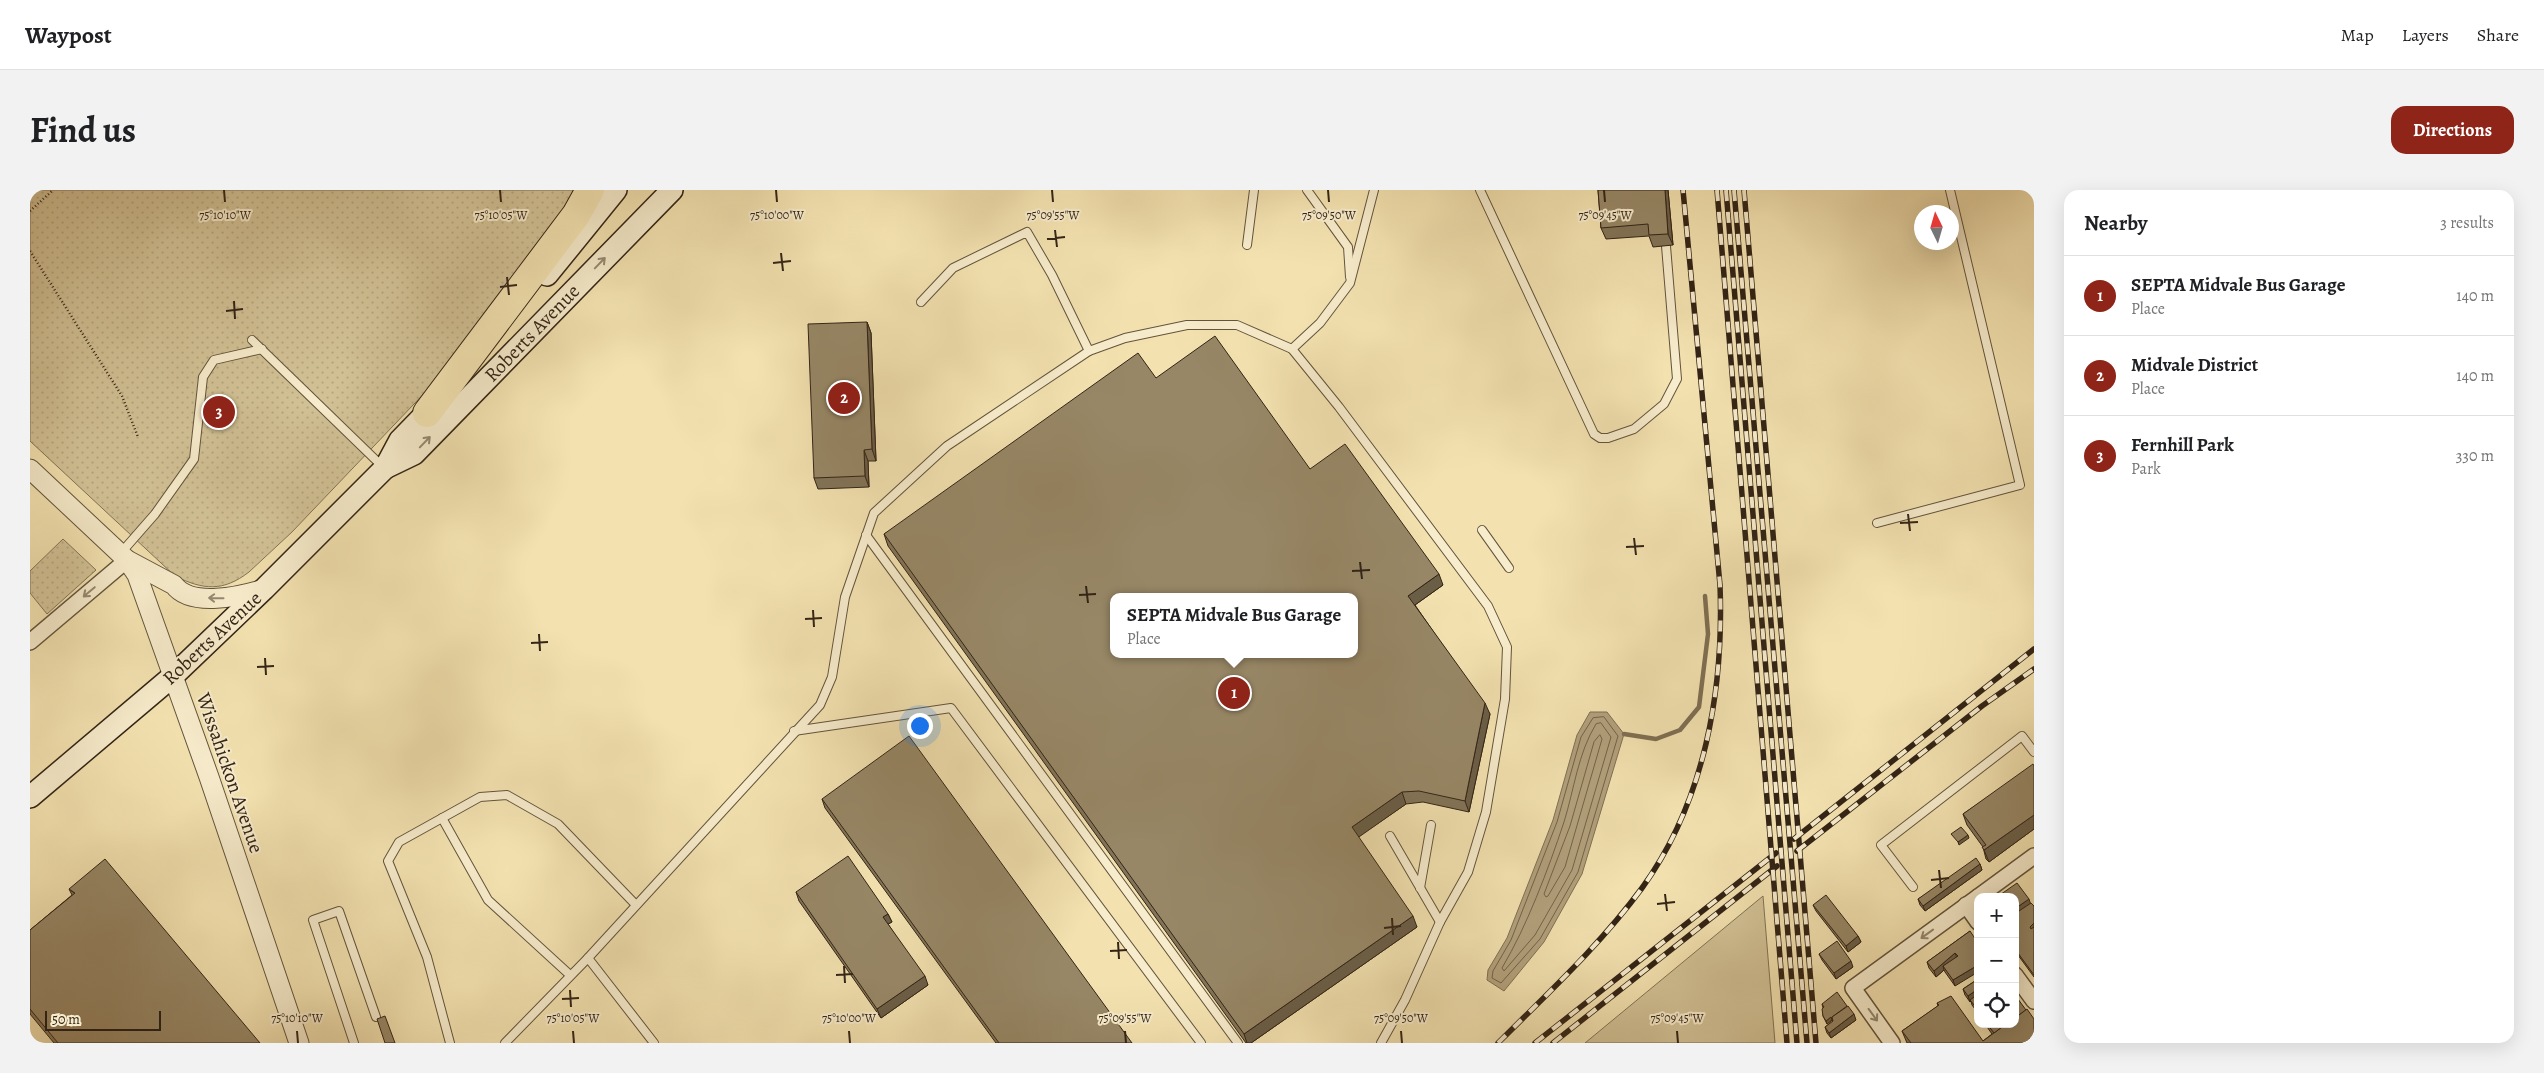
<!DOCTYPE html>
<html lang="en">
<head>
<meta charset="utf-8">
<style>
	body { margin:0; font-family:Alegreya,serif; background:#f2f2f2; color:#202124 }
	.controls { position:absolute; right:15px; bottom:15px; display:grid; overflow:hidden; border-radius:10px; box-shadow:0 5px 20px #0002 }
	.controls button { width:45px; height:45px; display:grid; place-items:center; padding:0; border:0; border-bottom:1px solid #e0e0e0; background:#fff; color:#202124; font:25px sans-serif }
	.compass { position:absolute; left:1884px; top:15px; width:45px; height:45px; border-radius:50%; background:#fff; box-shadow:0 5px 20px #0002; rotate:355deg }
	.scale { position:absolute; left:15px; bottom:12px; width:116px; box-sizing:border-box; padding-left:5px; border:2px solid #332416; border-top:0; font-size:14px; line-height:18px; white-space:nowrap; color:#332416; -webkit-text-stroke:4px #f7eccc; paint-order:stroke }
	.you { position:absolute; left:889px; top:535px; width:18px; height:18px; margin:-12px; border:4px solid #fff; border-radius:50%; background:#1a73e8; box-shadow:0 0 0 8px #1a73e833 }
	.badge { display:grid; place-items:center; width:32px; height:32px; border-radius:50%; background:#8f2418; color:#fff; font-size:16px; font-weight:700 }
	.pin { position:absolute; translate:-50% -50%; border:2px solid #fff; box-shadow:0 1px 5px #0006 }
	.popup { position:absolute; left:1080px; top:403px; width:248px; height:65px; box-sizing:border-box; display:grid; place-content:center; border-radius:10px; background:#fff; filter:drop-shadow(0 1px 4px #0005); font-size:16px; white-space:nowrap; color:#757577 }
	.popup b { font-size:19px; color:#202124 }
	.popup::after { content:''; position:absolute; left:50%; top:100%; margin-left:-10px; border:10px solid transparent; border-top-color:#fff }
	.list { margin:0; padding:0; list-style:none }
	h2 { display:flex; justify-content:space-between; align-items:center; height:65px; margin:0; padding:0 20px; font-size:21px }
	h2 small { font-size:16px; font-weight:400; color:#757577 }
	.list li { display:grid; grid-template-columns:32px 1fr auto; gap:15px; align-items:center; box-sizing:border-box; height:80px; padding:0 20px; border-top:1px solid #e0e0e0 }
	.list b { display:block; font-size:19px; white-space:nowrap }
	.list p { margin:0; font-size:16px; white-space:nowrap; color:#757577 }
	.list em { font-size:16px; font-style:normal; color:#757577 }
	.icon { flex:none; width:28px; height:28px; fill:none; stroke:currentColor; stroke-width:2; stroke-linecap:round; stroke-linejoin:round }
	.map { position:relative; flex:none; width:2004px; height:853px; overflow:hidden; border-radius:15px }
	header { display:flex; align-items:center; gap:30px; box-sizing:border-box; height:70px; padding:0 25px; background:#fff; border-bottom:1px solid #e0e0e0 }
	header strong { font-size:24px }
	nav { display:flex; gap:28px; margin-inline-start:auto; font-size:18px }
	.intro { display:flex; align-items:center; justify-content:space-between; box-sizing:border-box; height:120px; padding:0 30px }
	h1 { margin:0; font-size:35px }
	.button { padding:12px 22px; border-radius:15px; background:#8f2418; color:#fff; font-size:18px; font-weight:700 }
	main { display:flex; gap:30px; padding:0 30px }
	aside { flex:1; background:#fff; border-radius:15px; box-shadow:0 5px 20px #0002 }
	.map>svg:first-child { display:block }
</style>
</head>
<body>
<header>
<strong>Waypost</strong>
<nav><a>Map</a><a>Layers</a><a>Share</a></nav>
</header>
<div class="intro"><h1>Find us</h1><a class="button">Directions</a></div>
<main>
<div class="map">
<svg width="2004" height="853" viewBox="0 0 2004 853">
	<defs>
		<pattern id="park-dots" width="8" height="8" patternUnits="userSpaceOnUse" patternTransform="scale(1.25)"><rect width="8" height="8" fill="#d2c296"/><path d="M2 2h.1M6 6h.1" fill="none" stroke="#b5a781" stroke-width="1.8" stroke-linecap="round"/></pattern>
	</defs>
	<rect width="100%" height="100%" fill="#f3e2b0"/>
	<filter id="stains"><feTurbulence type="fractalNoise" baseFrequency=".004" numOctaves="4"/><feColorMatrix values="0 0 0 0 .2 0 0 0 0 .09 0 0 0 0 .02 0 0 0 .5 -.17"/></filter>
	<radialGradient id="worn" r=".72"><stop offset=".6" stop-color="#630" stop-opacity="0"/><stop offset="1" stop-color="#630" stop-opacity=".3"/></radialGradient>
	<polygon fill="#d2c296" stroke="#827356" points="1733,706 1745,853 1555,853"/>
	<g fill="url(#park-dots)" stroke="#827356">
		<path d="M0 0H552L404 193 262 342 219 382C193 402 173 400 145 386L0 251Z"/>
		<polygon points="33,349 66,380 17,424 0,403 0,381"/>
	</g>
	<polygon fill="#b2a17c" stroke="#7f6f53" points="1560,522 1577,522 1594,544 1552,684 1514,752 1474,801 1457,790 1458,780 1477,748 1523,630 1547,545"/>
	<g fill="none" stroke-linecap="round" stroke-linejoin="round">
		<g stroke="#726249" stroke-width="1">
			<polygon points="1574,527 1588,546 1548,682 1510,749 1471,793 1462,788 1463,781 1481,750 1527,632 1551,547 1563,528"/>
			<path d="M1571 533 1581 547 1542 680 1505 745 1474 781 1472 778C1497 736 1518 680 1534 632 1544 600 1548 563 1566 534Z"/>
			<polygon points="1570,545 1572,549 1535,677 1518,706 1516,707 1514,704 1540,636 1564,552"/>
		</g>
		<polyline stroke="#7f6f53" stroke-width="4.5" points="1594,544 1626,549 1650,540 1669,517 1678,444 1675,406"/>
		<defs>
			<g id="service">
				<polyline points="1277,0 1318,57 1320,87"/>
				<polyline points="1450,0 1564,244 1570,248 1578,248 1604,239 1634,214 1647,189 1636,56"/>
				<polyline points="1217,55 1224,0"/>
				<polyline points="222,150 353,277"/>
				<polyline points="1262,159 1309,217 1458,416 1477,457 1475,509 1456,622 1438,682 1410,732 1360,646"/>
				<polyline points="1059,161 1095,148 1157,135 1207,135 1262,159 1290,133 1320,93 1344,0"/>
				<polyline points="1847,333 1990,295 1920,0"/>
				<polyline points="1452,340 1479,378"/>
				<polyline points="836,345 1208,853"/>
				<polyline points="90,364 125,324 164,269 173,187 184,170 232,159"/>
				<polyline points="764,541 921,518 1171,853"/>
				<polyline points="412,628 458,710 540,785"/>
				<polyline points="1883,697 1851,655 1992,546 2004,562"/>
				<polyline points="1390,698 1401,635"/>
				<polyline points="558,768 624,853"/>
				<polyline points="324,853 283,730 309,721 346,827"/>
				<polyline points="420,853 397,767 358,671 369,652 450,607 477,605 528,634 606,715"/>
				<polyline points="475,853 558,768 790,515 802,487 815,407 844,323 917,256 1059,161 1022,85 997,42 923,78 891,112"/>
				<polyline points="1351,853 1375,810 1410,732"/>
			</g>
			<g id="minor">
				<polyline points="0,452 97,370"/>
				<polyline points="1948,707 2004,666"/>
				<polyline points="1936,715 1948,732"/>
				<polyline points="1985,785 2004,811"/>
				<polyline points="1862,853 1823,798 1948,707"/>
			</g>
			<g id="tertiary">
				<polyline points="0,279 97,370 107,385 179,587 269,853"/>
				<path d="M99 371 144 395C161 418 211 406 234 399"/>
			</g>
			<g id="secondary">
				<polyline points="517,85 586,0"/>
				<polyline points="355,278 384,264 642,0"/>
				<polyline points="0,607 143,486 234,399 355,278 370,250 407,212"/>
			</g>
			<polyline id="motorway" points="397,223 546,25 560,0"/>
		</defs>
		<use href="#service" stroke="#63543c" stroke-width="10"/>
		<use href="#minor" stroke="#63543c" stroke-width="18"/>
		<use href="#tertiary" stroke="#63543c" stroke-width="21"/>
		<use href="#secondary" stroke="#332416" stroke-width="24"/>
		<use href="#motorway" stroke="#332416" stroke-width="30"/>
		<g stroke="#332416" stroke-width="2.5" stroke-dasharray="1 2.5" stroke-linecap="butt">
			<polyline points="0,21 23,0"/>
			<polyline points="0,61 92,206 108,247"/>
		</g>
		<use href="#service" stroke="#f7eccc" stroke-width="8"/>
		<use href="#minor" stroke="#f7eccc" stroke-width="15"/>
		<use href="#tertiary" stroke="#f7eccc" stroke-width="19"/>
		<use href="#secondary" stroke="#f7eccc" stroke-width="21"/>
		<use href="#motorway" stroke="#f3e2b0" stroke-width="28"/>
		<defs>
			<g id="rail">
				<polyline points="1687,0 1757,853"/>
				<polyline points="1696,0 1767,853"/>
				<polyline points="1704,0 1777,853"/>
				<polyline points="1714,0 1786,853"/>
				<polyline points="1764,649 2004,459"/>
				<polyline points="1767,661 1952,516 2004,479"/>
				<path d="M1468 853C1518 803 1570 755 1612 698 1675 611 1694 500 1690 395L1653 0"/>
				<polyline points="1505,853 1746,663"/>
				<polyline points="1523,853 1747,676"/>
			</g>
		</defs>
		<use href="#rail" stroke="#332416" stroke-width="5.5"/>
		<use href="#rail" stroke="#f7eccc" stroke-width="4" stroke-dasharray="11" stroke-linecap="butt"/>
	</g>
	<g fill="#827458" stroke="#332416">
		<polygon points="1568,0 1638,0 1643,55 1623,57 1619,46 1576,49 1571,38"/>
		<polygon points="837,132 841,143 846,271 838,271 839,297 788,299 784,288"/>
		<polygon points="1126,188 1280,279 1413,395 1385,415 1460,524 1439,622 1393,612 1376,614 1328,647 1387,737 1221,853 1216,853 858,356 854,344"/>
		<polygon points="2004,576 2004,639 1959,672 1956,669 1953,657 1937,635 1933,624"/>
		<polygon points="792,609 1102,853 966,853 795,618"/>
		<polygon points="1950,674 1952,680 1895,721 1890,715 1888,709"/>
		<polygon points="39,699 230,853 24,853 0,824 0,740 42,705"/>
		<polygon points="766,702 858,724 862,732 858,734 898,795 851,828 769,711"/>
		<polygon points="1985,707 2000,713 2004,716 2004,787 1985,761"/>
		<polygon points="1783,715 1828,746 1831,752 1818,762 1786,721"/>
		<polygon points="1940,741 1925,796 1915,782 1914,780 1906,787 1899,778 1897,772"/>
		<polygon points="1789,764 1823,777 1806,789 1792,770"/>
		<polygon points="1948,789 1948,823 1942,815 1941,811 1940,812 1935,805 1933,799"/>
		<polygon points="1907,813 1953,851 1962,844 1955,834 1985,834 2004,853 1877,853 1872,841 1908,816"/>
		<polygon points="1792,814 1826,830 1801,848 1797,843 1795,837 1803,831 1802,830 1797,834 1793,826 1793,818"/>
	</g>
	<g fill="#6a5e47" stroke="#332416">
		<polygon points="1635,0 1638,0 1643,55 1638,44"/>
		<polygon points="837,132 841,143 846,271 842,259"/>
		<polygon points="834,260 838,271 839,297 835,286"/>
		<polygon points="1409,384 1413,395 1382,417 1378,406"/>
		<polygon points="1455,513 1460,524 1439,622 1435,611"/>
		<polygon points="1372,602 1376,614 1326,649 1322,637"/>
		<polygon points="2004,625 2004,639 1959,672 1954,660"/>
		<polygon points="1938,645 1939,648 1929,655 1928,652"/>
		<polygon points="1950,674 1952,680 1895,721 1893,716"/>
		<polygon points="1999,709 2001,715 1988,724 1986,718"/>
		<polygon points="858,724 862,732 856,735 853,727"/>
		<polygon points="1383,726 1387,737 1221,853 1217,853 1214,844"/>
		<polygon points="2004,733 2004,741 2002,742 2000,737"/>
		<polygon points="1828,746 1831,752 1818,762 1816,756"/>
		<polygon points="1925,763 1927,768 1913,776 1914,780 1906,787 1904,781"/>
		<polygon points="1821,771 1823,777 1806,789 1804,783"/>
		<polygon points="1948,775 1948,782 1925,796 1923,790"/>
		<polygon points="895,786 898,795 851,828 847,819"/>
		<polygon points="1948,799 1948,806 1940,812 1938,806"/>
		<polygon points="1824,824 1826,830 1801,848 1799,843"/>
		<polygon points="1801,827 1802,830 1797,834 1796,831"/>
	</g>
	<g fill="#978766" stroke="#332416" fill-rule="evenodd">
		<polygon points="1568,0 1635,0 1638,44 1619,45 1618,34 1571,38"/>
		<polygon points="837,132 842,259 834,260 835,286 784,288 778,134"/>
		<path d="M1185 146 1280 279 1315 254 1409 384 1378 406 1455 513 1435 611 1389 601 1372 602 1322 637 1383 726 1214 844 854 344 1108 163 1126 188ZM1084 407H1324V464H1084Z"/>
		<polygon points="879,546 1102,853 969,853 792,609"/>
		<polygon points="2003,574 2004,576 2004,625 1954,660 1952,657 1956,655 1933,624"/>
		<polygon points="1931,637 1938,645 1928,652 1921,644"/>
		<polygon points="818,666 858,724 853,727 895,786 847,819 766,702"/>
		<polygon points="1946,668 1950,674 1893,716 1888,709"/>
		<polygon points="75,669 230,853 28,853 0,819 0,740 45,703 39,699"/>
		<polygon points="1987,693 1999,709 1986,718 1988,719 1989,721 2001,713 2004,716 2004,733 2000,737 2001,739 2004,737 2004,785 1985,759 1985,707 1967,707"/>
		<polygon points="1796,705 1828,746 1816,756 1783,715"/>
		<polygon points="1940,741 1948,753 1948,775 1923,790 1913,776 1928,766 1925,763 1904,781 1897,772"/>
		<polygon points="1807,751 1821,771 1804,783 1789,764"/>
		<polygon points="1948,789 1948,799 1938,806 1933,799"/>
		<polygon points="1807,802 1817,816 1802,827 1802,829 1801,827 1796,831 1793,826 1792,819 1794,817 1792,814"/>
		<polygon points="1948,804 1948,820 1940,810"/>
		<polygon points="1985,805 1996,820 1985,828"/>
		<polygon points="1921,806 1953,851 1976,834 1985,834 1985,828 1997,819 2004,829 2004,853 1881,853 1872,841 1909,815 1907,813"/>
		<polygon points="1818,816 1824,824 1799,843 1795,837 1803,831 1802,827"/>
		<polygon points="355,826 365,853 355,853 347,829"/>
		<polygon points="1957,834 1976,834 1964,843"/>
	</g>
	<defs><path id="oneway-shaft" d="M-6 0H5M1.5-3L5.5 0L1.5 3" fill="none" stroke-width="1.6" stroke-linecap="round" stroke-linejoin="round" transform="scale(1.25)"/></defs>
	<g stroke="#958871">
		<use href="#oneway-shaft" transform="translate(570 73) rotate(-46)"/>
		<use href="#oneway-shaft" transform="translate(395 252) rotate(-46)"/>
		<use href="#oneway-shaft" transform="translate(59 402) rotate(140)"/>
		<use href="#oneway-shaft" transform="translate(186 408) rotate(-179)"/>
		<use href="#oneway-shaft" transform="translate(1897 744) rotate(144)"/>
		<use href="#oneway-shaft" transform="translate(1843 825) rotate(54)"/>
	</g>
	<path fill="none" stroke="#332416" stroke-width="2" d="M194 0 195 12M470 0 471 12M746 0 747 12M1022 0 1023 12M1298 0 1299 12M1574 0 1575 12M1025 40 1027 57M1017 49 1035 47M751 63 753 81M743 73 761 71M477 87 479 105M470 97 487 95M204 111 205 129M196 121 213 119M1878 324 1880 341M1870 333 1888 332M1604 348 1606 365M1596 357 1614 356M1330 372 1332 389M1322 381 1340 380M1056 396 1058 413M1049 405 1066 404M783 420 784 437M775 429 792 428M509 444 510 461M501 453 518 452M235 468 236 485M227 477 244 476M1909 680 1911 698M1901 690 1919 688M1635 704 1637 721M1627 714 1645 712M1362 728 1363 745M1354 738 1371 736M1088 752 1089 769M1080 761 1097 760M814 776 815 793M806 785 823 784M540 800 541 817M532 809 549 808M267 841 268 853M543 841 544 853M819 841 820 853M1095 841 1096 853M1371 841 1372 853M1647 841 1648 853"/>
	<g text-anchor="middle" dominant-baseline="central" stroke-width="4" stroke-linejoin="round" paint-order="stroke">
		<g font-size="20" fill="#332416" stroke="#f7eccc">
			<text transform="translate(502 143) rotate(-46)">Roberts Avenue</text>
			<text transform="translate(182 448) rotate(-43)">Roberts Avenue</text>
			<text transform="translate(200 583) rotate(71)">Wissahickon Avenue</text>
		</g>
	</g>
	<g font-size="12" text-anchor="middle" fill="#332416" stroke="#f7eccc" stroke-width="4" stroke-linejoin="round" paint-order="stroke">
		<text x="195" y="29">75°10'10"W</text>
		<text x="471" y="29">75°10'05"W</text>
		<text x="747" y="29">75°10'00"W</text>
		<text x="1023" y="29">75°09'55"W</text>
		<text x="1299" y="29">75°09'50"W</text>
		<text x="1575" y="29">75°09'45"W</text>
		<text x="267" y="832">75°10'10"W</text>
		<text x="543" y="832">75°10'05"W</text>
		<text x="819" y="832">75°10'00"W</text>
		<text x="1095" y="832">75°09'55"W</text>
		<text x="1371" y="832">75°09'50"W</text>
		<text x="1647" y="832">75°09'45"W</text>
	</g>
	<rect width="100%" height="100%" filter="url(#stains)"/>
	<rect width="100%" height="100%" fill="url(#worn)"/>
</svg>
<div class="controls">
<button>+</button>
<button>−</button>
<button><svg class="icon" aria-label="locate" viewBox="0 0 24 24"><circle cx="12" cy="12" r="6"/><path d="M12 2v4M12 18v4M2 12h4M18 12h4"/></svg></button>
</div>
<svg class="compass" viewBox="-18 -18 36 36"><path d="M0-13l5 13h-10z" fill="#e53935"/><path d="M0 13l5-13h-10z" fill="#757577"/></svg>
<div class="scale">50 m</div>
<div class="you"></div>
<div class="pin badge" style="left:1204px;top:503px">1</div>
<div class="popup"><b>SEPTA Midvale Bus Garage</b>Place</div>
<div class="pin badge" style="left:814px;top:208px">2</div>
<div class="pin badge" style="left:189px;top:222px">3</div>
</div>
<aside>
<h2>Nearby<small>3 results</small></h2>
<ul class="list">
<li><span class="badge">1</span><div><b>SEPTA Midvale Bus Garage</b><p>Place</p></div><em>140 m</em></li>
<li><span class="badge">2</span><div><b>Midvale District</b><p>Place</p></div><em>140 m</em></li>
<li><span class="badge">3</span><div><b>Fernhill Park</b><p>Park</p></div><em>330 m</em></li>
</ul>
</aside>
</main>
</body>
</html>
